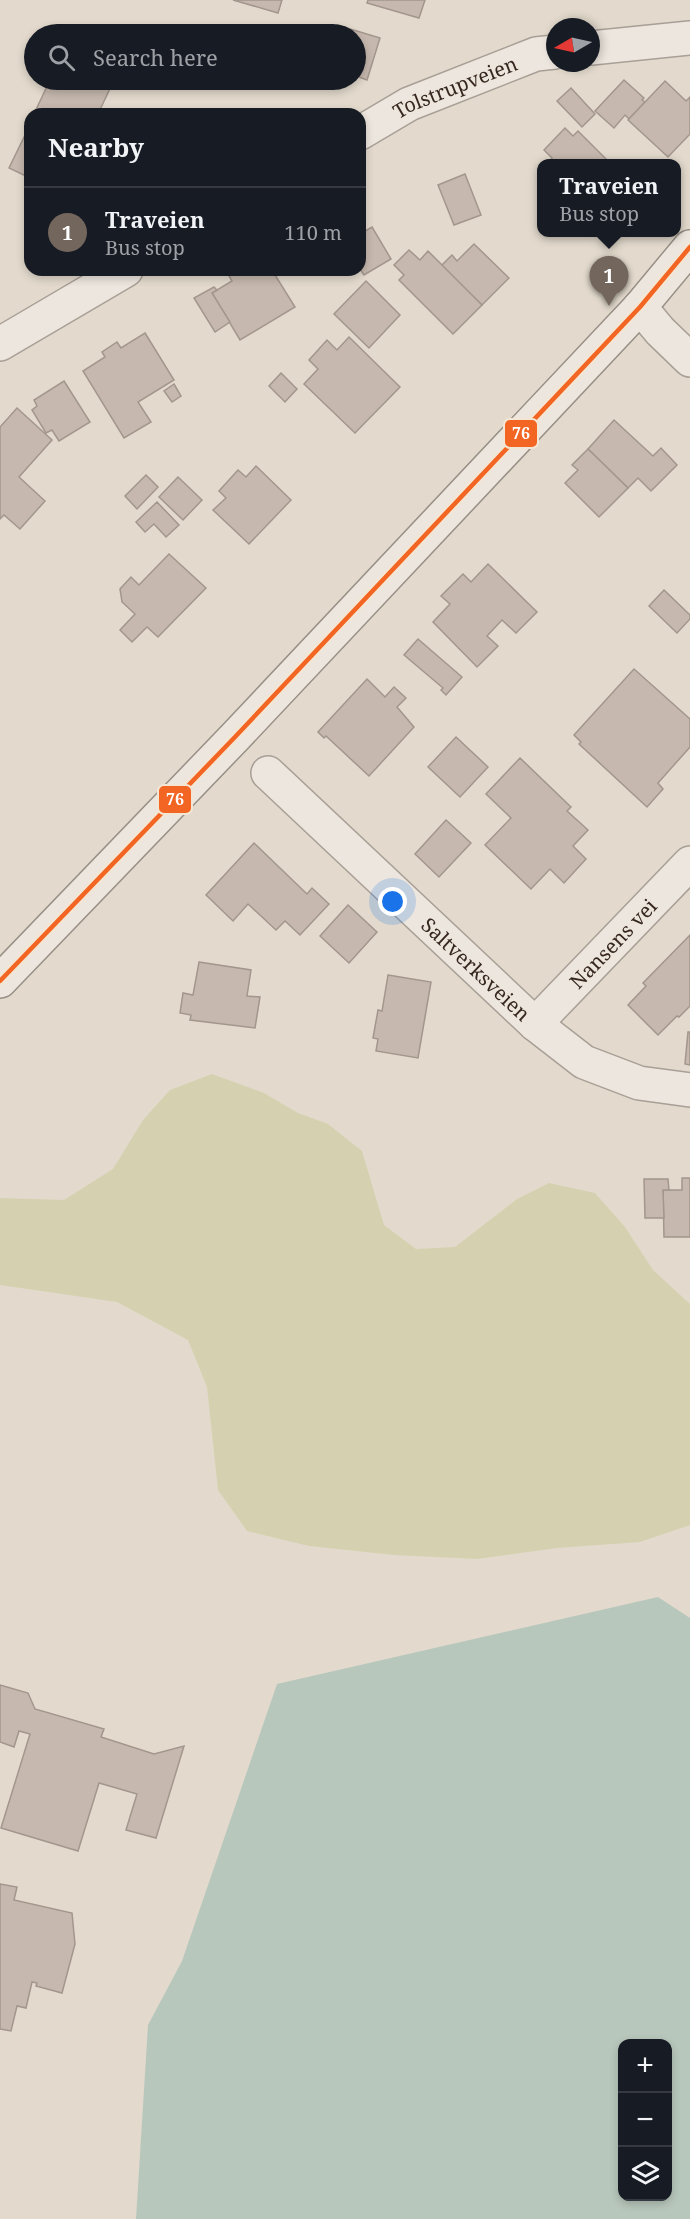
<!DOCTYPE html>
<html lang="en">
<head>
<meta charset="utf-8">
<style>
	body { margin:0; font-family:"Noto Serif",serif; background:#242831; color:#f1f3f6 }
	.controls { position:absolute; right:18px; bottom:18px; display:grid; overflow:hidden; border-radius:12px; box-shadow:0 3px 9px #0003 }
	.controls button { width:54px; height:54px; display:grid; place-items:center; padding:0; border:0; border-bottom:2px solid #363941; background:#171b24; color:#f1f3f6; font:30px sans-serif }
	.compass { position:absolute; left:546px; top:18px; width:54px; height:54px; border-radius:50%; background:#171b24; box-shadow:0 3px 9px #0003; rotate:261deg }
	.you { position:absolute; left:393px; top:902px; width:21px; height:21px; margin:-15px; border:4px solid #fff; border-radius:50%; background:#1a73e8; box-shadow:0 0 0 9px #1a73e833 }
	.badge { display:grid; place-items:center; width:39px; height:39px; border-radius:50%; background:#73665c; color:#fff; font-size:20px; font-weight:700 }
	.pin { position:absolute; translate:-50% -50px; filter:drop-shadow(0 2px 3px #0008) }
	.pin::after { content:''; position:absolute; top:32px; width:21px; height:18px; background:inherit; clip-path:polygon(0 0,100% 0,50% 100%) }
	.popup { position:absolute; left:537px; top:159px; width:144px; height:78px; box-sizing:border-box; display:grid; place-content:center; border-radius:12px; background:#171b24; filter:drop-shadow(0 2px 4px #0005); font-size:20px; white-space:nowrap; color:#9ea1a6 }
	.popup b { font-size:22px; color:#f1f3f6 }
	.popup::after { content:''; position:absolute; left:50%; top:100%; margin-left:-12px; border:12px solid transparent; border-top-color:#171b24 }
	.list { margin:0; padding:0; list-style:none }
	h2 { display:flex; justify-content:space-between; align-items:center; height:78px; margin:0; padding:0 24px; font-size:26px }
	h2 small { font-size:20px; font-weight:400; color:#9ea1a6 }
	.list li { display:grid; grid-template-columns:39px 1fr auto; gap:18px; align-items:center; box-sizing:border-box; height:90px; padding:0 24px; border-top:2px solid #363941 }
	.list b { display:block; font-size:22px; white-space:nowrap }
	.list p { margin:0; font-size:20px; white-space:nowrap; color:#9ea1a6 }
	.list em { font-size:20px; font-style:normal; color:#9ea1a6 }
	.icon { flex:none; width:33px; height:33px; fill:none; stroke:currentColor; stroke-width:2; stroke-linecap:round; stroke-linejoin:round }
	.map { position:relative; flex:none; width:690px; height:2219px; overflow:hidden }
	.search { position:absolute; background:#171b24; box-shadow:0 3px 9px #0003; left:24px; top:24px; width:342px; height:66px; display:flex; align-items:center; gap:15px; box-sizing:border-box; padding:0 21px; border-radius:33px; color:#9ea1a6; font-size:22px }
	.panel { position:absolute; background:#171b24; box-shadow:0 3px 9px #0003; left:24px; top:108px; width:342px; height:168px; border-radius:18px }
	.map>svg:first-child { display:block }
</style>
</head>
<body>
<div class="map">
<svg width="690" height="2219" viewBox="0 0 690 2219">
	<rect width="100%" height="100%" fill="#e3dacd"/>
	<polygon fill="#d5d1b0" points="212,1074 264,1093 298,1113 328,1124 362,1151 384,1225 416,1249 455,1247 517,1199 549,1183 595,1193 625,1227 653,1270 690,1304 690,1525 640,1542 557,1548 477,1559 394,1555 309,1546 247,1531 218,1490 207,1387 188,1340 117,1302 0,1285 0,1198 64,1200 113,1169 143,1120 170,1090"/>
	<path fill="#b8c7bc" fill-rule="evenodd" d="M658 1597 690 1618V2219H136L148 2025 182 1961 277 1684ZM622 2044H668V2196H622Z"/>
	<g fill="#c6b8ae" stroke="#a3968d" stroke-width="1.5">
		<polygon points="233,0 282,0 278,13"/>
		<polygon points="368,0 425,0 419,18 367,3"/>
		<polygon points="337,25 380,38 367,80 356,76 356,34 334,34"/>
		<polygon points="50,80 114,80 98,114 34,114"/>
		<polygon points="624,80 644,98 642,100 645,102 629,119 625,115 614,128 595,111"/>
		<polygon points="665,81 686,101 690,97 690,134 668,157 628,120"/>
		<polygon points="571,88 595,114 582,127 557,101"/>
		<polygon points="29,127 30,128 30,178 9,168"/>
		<polygon points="565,128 573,136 578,131 611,164 547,164 552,158 544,150"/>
		<polygon points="465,174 481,215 454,225 438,185"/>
		<polygon points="372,227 391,259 364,275 360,269 360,234"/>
		<polygon points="474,244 509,278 482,305 441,266 452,255 457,261"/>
		<polygon points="409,250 420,260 428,251 482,305 453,334 399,280 404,275 394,265"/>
		<polygon points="239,270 241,270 244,274 251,270 272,270 295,307 240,340 212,293 232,281 229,276"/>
		<polygon points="366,281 400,315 369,348 334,314"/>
		<polygon points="214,287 217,290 212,293 230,322 215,332 194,298"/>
		<polygon points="145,333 174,380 138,402 151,422 124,438 83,371 105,357 102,352 117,342 121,348"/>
		<polygon points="349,337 400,387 355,433 304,384 318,369 309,360 327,340 337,350"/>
		<polygon points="281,373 297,389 285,402 269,386"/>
		<polygon points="64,381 90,422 59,441 52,430 46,433 32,410 37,406 34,400"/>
		<polygon points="174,384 181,396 172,402 164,391"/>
		<polygon points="17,408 52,440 19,477 45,501 20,529 4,515 0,519 0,427"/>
		<polygon points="614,420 653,456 661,448 677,465 651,491 638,478 628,488 588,449"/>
		<polygon points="588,449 628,488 599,517 565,483 578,470 572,465"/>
		<polygon points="256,466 291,500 249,544 213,510 226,498 219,491 238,470 246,477"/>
		<polygon points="146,475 158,487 137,509 125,496"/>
		<polygon points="178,477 202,500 183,520 159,497"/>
		<polygon points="157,502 179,525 166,537 154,524 145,532 136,522"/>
		<polygon points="169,554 206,588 158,637 147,627 132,642 120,630 135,614 122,602 120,589 131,577 139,585"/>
		<polygon points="488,564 537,612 516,633 502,620 487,636 498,646 477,667 433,622 450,604 441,596 463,574 471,582"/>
		<polygon points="664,590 690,615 690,619 677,633 649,606"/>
		<polygon points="418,639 462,677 446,695 441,690 443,688 404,655"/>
		<polygon points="634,669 690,719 690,747 658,783 663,789 647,807 579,744 581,742 574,735"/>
		<polygon points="367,679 385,697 394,687 406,698 397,707 414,727 369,776 326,736 324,738 318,732"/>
		<polygon points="456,737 488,767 460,797 428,767"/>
		<polygon points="520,758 571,807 567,811 588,830 573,846 586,859 564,883 550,869 531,889 485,845 511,818 486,794"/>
		<polygon points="446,820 471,843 439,877 415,854"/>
		<polygon points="254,843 307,894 312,888 329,904 300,935 285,921 276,930 248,904 233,921 206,895"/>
		<polygon points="348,905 377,932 349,963 320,936"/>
		<polygon points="690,935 690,1006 679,1017 677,1016 658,1035 628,1005 646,986 643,983"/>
		<polygon points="199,962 251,970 247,996 260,997 255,1028 190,1020 191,1015 180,1013 183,993 193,995"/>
		<polygon points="388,975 431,982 418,1058 376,1051 378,1039 373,1038 378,1010 382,1011"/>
		<polygon points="688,1032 690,1032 690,1065 685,1064"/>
		<polygon points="682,1178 690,1178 690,1237 664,1237 663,1190 682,1190"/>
		<polygon points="644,1179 668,1179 669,1190 663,1190 664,1218 645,1218"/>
		<polygon points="0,1685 28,1693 35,1709 104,1729 101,1737 154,1754 184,1746 156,1838 126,1830 137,1794 99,1783 78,1851 1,1828 30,1734 19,1731 14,1747 0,1742"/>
		<polygon points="0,1884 17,1887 14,1900 72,1913 75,1944 62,1993 36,1986 37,1983 32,1982 26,2008 17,2006 11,2031 0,2029"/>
	</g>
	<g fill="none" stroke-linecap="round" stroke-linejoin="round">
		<defs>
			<g id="street">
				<polyline points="591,48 690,38"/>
				<path id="s1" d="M360 133 409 104 536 54 555 52"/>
				<polyline points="640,307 660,331 690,360"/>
				<polyline points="0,344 126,270"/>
				<path id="s2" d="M268 773 535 1024 584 1062 639 1083 690 1090"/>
				<path id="s3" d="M535 1024 690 863"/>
			</g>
			<polyline id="secondary" points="0,981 235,737 640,307 690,247"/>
		</defs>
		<use href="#street" stroke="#a89f96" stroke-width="36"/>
		<use href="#secondary" stroke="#988f86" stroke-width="36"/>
		<use href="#street" stroke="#ece6de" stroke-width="33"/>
		<use href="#secondary" stroke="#ece6de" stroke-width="33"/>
		<defs>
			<polyline id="bus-1" points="0,981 235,737 640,307 690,247"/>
		</defs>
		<use href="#bus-1" stroke="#f3e6d4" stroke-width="9"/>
		<use href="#bus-1" stroke="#f26522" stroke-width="4.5"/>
	</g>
	<g text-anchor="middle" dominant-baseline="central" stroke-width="6" stroke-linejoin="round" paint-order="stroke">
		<g font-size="20" fill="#36271f" stroke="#f3e6d4">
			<text stroke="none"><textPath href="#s1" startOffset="106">Tolstrupveien</textPath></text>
			<text stroke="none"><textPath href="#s3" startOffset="112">Nansens vei</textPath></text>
			<text stroke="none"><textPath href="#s2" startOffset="286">Saltverksveien</textPath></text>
		</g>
	</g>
	<g stroke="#f3e6d4" stroke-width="2">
		<rect x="504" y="419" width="34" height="29" rx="6" fill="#f26522"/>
		<rect x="158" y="785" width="34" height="29" rx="6" fill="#f26522"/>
	</g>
	<g font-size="16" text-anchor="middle" font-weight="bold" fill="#fff">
		<text x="521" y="439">76</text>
		<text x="175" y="805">76</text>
	</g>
</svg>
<div class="controls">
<button>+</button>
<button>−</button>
<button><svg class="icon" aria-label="layers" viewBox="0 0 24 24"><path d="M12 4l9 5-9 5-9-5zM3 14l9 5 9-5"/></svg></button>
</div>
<svg class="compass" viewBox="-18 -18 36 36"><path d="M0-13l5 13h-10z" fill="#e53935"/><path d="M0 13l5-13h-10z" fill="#9ea1a6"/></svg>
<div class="you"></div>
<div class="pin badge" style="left:609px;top:306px">1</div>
<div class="popup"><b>Traveien</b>Bus stop</div>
<div class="search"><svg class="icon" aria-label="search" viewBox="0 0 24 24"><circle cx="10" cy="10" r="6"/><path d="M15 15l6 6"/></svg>Search here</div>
<section class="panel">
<h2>Nearby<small></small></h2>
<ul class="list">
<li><span class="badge">1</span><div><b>Traveien</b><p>Bus stop</p></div><em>110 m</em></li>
</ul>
</section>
</div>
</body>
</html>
